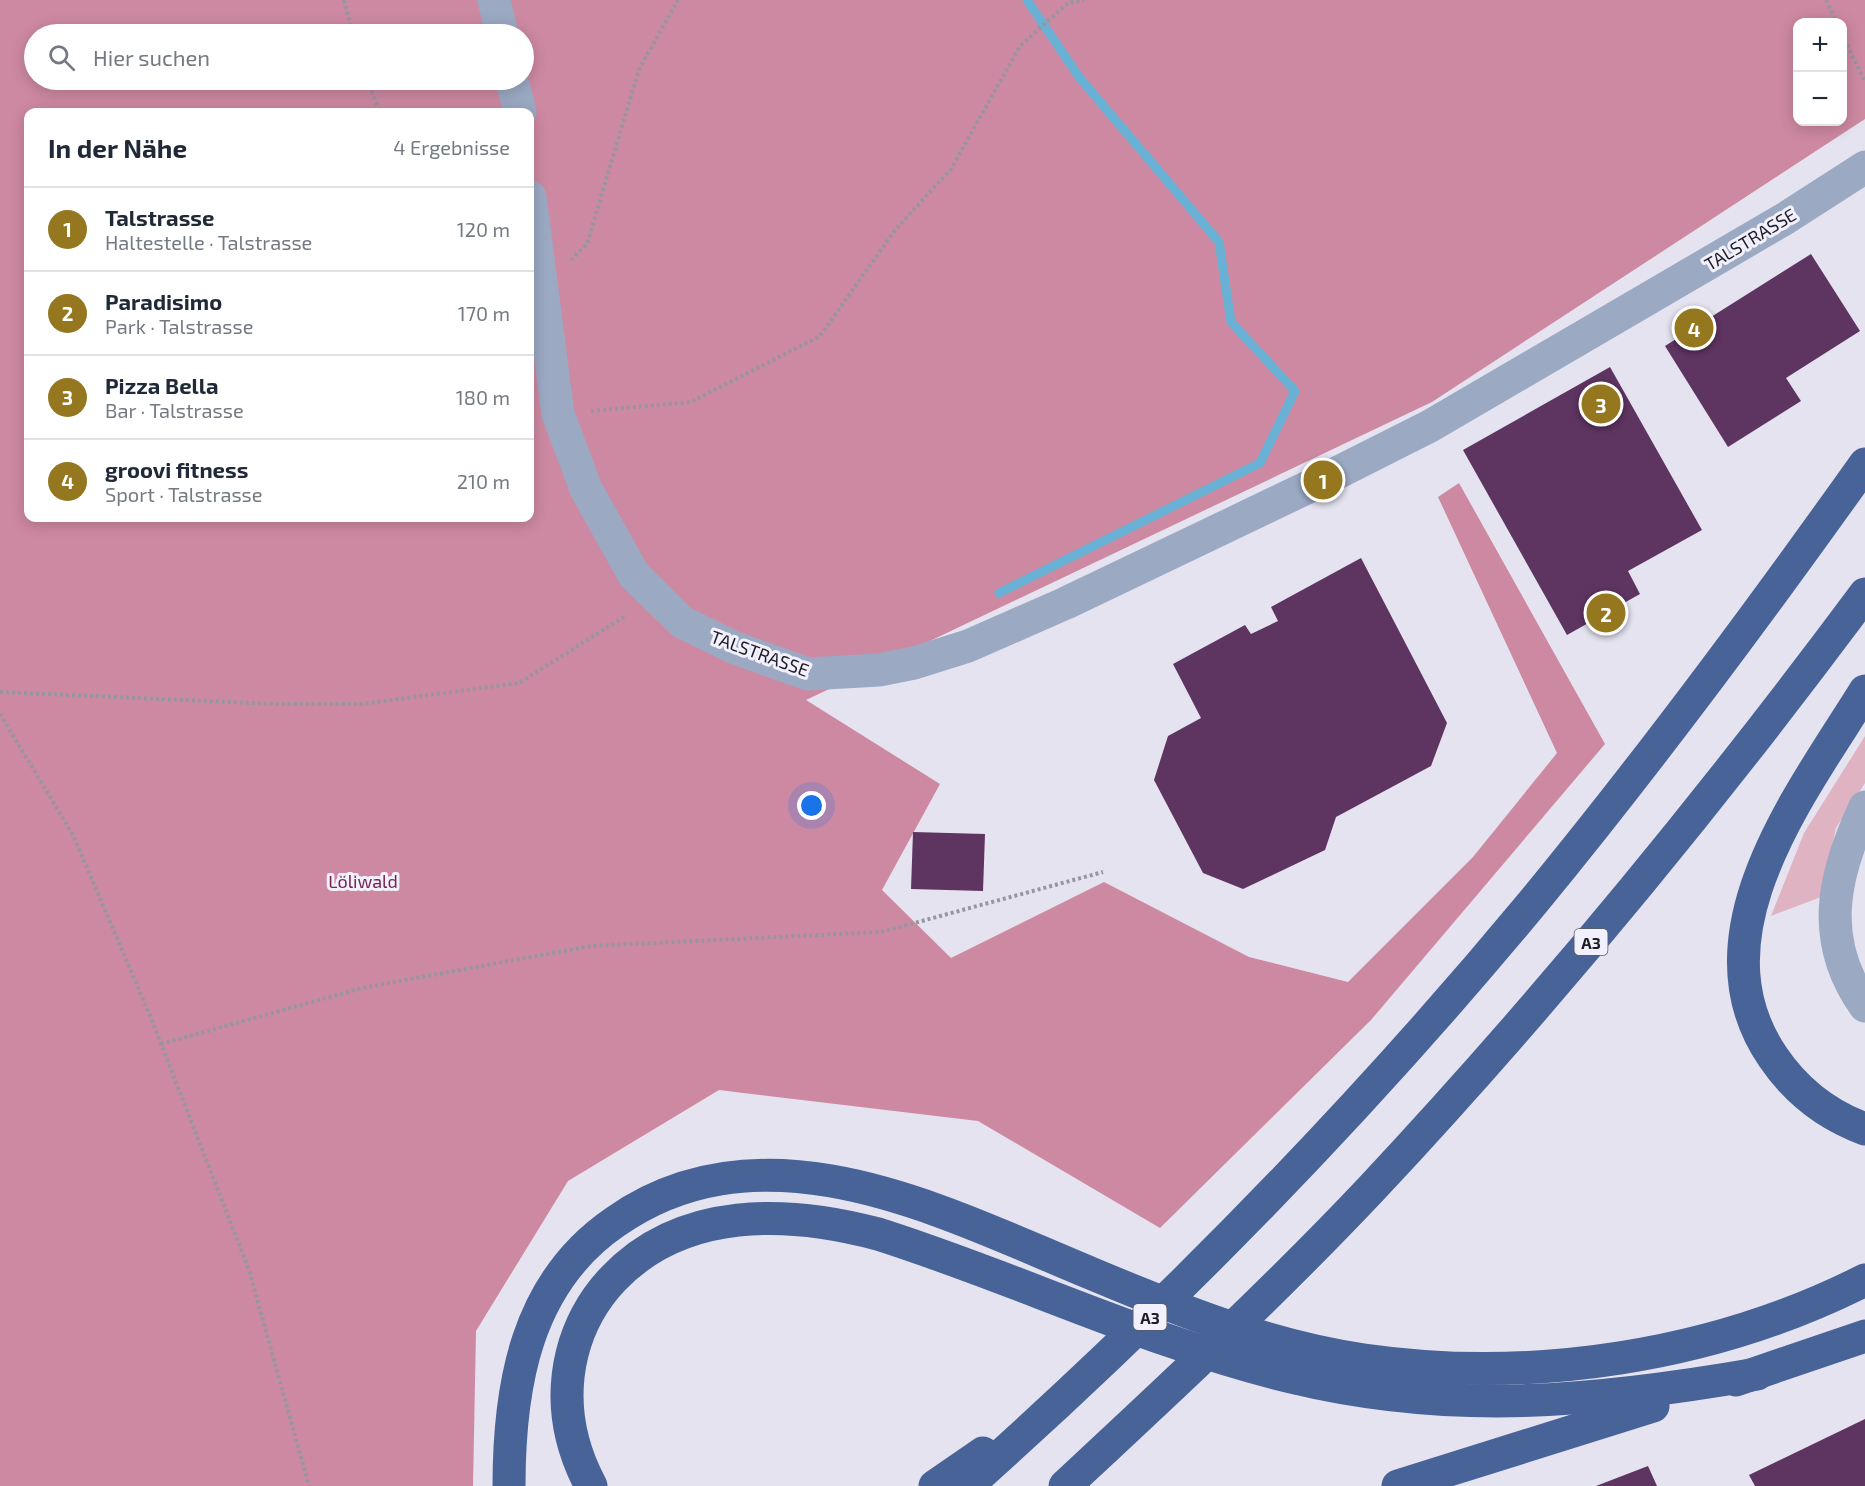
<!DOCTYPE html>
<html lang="de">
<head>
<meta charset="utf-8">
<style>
	body { margin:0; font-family:"Exo 2",sans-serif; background:#f6f6f7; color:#1f2937 }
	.controls { position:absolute; right:18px; top:18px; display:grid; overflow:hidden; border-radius:12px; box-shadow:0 3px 15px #0003 }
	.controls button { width:54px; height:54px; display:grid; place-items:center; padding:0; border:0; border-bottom:2px solid #e0e1e3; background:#fff; color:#1f2937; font:30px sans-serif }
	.you { position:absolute; left:812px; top:806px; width:21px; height:21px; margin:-15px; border:4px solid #fff; border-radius:50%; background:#1a73e8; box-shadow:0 0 0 9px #1a73e833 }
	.badge { display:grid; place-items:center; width:39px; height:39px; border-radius:50%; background:#94771e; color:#fff; font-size:20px; font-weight:700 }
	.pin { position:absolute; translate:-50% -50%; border:3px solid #fff; box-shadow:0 2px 6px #0006 }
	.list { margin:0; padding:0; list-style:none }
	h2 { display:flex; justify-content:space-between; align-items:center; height:78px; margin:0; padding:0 24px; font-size:26px }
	h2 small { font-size:20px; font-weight:400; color:#747a83 }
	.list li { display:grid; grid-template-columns:39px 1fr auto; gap:18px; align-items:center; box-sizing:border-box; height:84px; padding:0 24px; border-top:2px solid #e0e1e3 }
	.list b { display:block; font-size:22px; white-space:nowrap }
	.list p { margin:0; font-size:20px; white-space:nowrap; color:#747a83 }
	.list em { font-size:20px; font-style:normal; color:#747a83 }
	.icon { flex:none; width:33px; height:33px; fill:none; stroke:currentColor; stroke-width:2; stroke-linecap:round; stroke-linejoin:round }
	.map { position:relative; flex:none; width:1865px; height:1486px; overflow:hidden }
	.search { position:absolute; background:#fff; box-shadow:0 3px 15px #0003; left:24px; top:24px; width:510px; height:66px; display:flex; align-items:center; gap:15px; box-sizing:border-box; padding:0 21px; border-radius:33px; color:#747a83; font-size:22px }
	.panel { position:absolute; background:#fff; box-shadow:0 3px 15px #0003; left:24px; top:108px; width:510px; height:414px; border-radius:12px }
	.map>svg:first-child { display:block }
</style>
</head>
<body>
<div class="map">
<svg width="1865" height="1486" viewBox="0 0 1865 1486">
	<rect width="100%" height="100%" fill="#e5e3f0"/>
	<polygon fill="#e0b3c2" points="1865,736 1865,783 1836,828 1821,897 1771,916 1804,833"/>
	<path fill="#ce89a2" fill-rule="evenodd" d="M0 0H1865V119L1432 402 806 700 940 784 882 890 951 958 1104 882 1249 957 1348 982 1473 857 1557 753 1438 497 1459 483 1605 744 1371 1020 1160 1228 978 1121 719 1090 568 1181 476 1331 473 1486H0ZM1798 22H1842V122H1798ZM34 34H524V80H34ZM28 112H530V518H28Z"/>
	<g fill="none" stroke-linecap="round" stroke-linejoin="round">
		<polyline stroke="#68b1d5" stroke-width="9" points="999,593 1260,463 1295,391 1231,322 1219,242 1079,77 1027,0"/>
	</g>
	<g fill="#5e3461">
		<polygon points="1811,254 1860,331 1786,378 1801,401 1728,447 1665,346"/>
		<polygon points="1610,367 1702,530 1628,571 1640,594 1567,635 1463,450"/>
		<polygon points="1361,558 1447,723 1431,766 1336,817 1325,850 1243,889 1203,873 1154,780 1168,736 1201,718 1173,664 1245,625 1251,634 1278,621 1271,607"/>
		<polygon points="913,832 985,834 983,891 911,889"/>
		<polygon points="1865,1419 1865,1486 1755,1486 1749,1475"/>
		<polygon points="1648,1466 1657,1486 1596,1486"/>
	</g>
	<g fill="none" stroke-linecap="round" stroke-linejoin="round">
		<g stroke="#97959f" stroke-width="4" stroke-dasharray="3 3" stroke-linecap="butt">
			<polyline points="344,0 353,34"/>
			<polyline points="1826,0 1837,22"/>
			<polyline points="1842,34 1865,82"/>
			<polyline points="367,80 380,112"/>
			<polyline points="571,260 587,244 639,69 678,0"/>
			<polyline points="591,411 691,402 820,336 895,230 951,169 1020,46 1068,3 1084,0"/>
			<polyline points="0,692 276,704 362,704 519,683 627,615"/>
			<polyline points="0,714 73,835 151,1018 249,1270 309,1486"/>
			<polyline points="161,1044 362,988 591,946 881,932 1103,872"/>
		</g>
		<g stroke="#9ba9c3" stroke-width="33">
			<polyline points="494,0 502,34"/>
			<polyline points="512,80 520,112"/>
			<polyline points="530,197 558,414 586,489 634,575 682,622 735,648 808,674 879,670 914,663 968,646 1066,603 1323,480 1430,426 1786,218 1865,167"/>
			<path d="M1865 807C1833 875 1818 940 1865 1006"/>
		</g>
		<g stroke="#476397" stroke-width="33">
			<path d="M1865 691C1801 794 1690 936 1773 1057 1796 1091 1827 1115 1865 1129"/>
			<polyline points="1736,1380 1865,1336"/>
			<path d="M509 1486C509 1385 526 1283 615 1222 766 1116 949 1215 1095 1275 1181 1311 1272 1347 1364 1360 1532 1384 1713 1357 1865 1280"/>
			<path d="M591 1486C569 1445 561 1400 572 1354 579 1326 594 1299 613 1279 682 1206 788 1210 878 1234 1017 1278 1149 1343 1291 1377 1452 1416 1596 1402 1757 1374"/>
			<polyline points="935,1486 983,1453"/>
			<path d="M967 1486C1170 1305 1360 1111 1534 901 1650 760 1759 613 1865 464"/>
			<path d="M1065 1486C1169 1389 1274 1292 1372 1188 1548 1000 1711 801 1865 594"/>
			<polyline points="1398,1486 1653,1406"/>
		</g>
	</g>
	<g text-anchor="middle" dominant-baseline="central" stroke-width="6" stroke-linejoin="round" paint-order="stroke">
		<g fill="#f2f0fd" stroke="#5e5c64" stroke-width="1.5">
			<rect x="1574.5" y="929" width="33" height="26" rx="4.5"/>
			<rect x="1133.5" y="1304" width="33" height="26" rx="4.5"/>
		</g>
		<g font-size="16" font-weight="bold" fill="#1e1d22">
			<text x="1591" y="942">A3</text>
			<text x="1150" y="1317">A3</text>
		</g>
		<g font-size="18" fill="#1e1d22" stroke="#f2f0fd">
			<text transform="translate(1750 239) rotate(-31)">TALSTRASSE</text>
			<text transform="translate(760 653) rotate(20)">TALSTRASSE</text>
		</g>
		<g font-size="18" fill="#762449" stroke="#f2f0fd">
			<text x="363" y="881">Löliwald</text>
		</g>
	</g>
</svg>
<div class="controls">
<button>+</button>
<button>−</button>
</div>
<div class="you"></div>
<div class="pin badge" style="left:1323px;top:480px">1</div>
<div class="pin badge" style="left:1606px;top:613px">2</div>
<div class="pin badge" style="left:1601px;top:404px">3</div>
<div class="pin badge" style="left:1694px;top:328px">4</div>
<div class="search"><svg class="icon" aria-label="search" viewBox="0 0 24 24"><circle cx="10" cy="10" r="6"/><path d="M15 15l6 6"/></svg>Hier suchen</div>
<section class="panel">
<h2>In der Nähe<small>4 Ergebnisse</small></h2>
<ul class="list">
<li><span class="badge">1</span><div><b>Talstrasse</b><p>Haltestelle · Talstrasse</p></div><em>120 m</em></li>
<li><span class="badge">2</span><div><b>Paradisimo</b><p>Park · Talstrasse</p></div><em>170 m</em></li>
<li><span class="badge">3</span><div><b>Pizza Bella</b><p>Bar · Talstrasse</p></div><em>180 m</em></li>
<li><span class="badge">4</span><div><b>groovi fitness</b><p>Sport · Talstrasse</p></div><em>210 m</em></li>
</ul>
</section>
</div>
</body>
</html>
